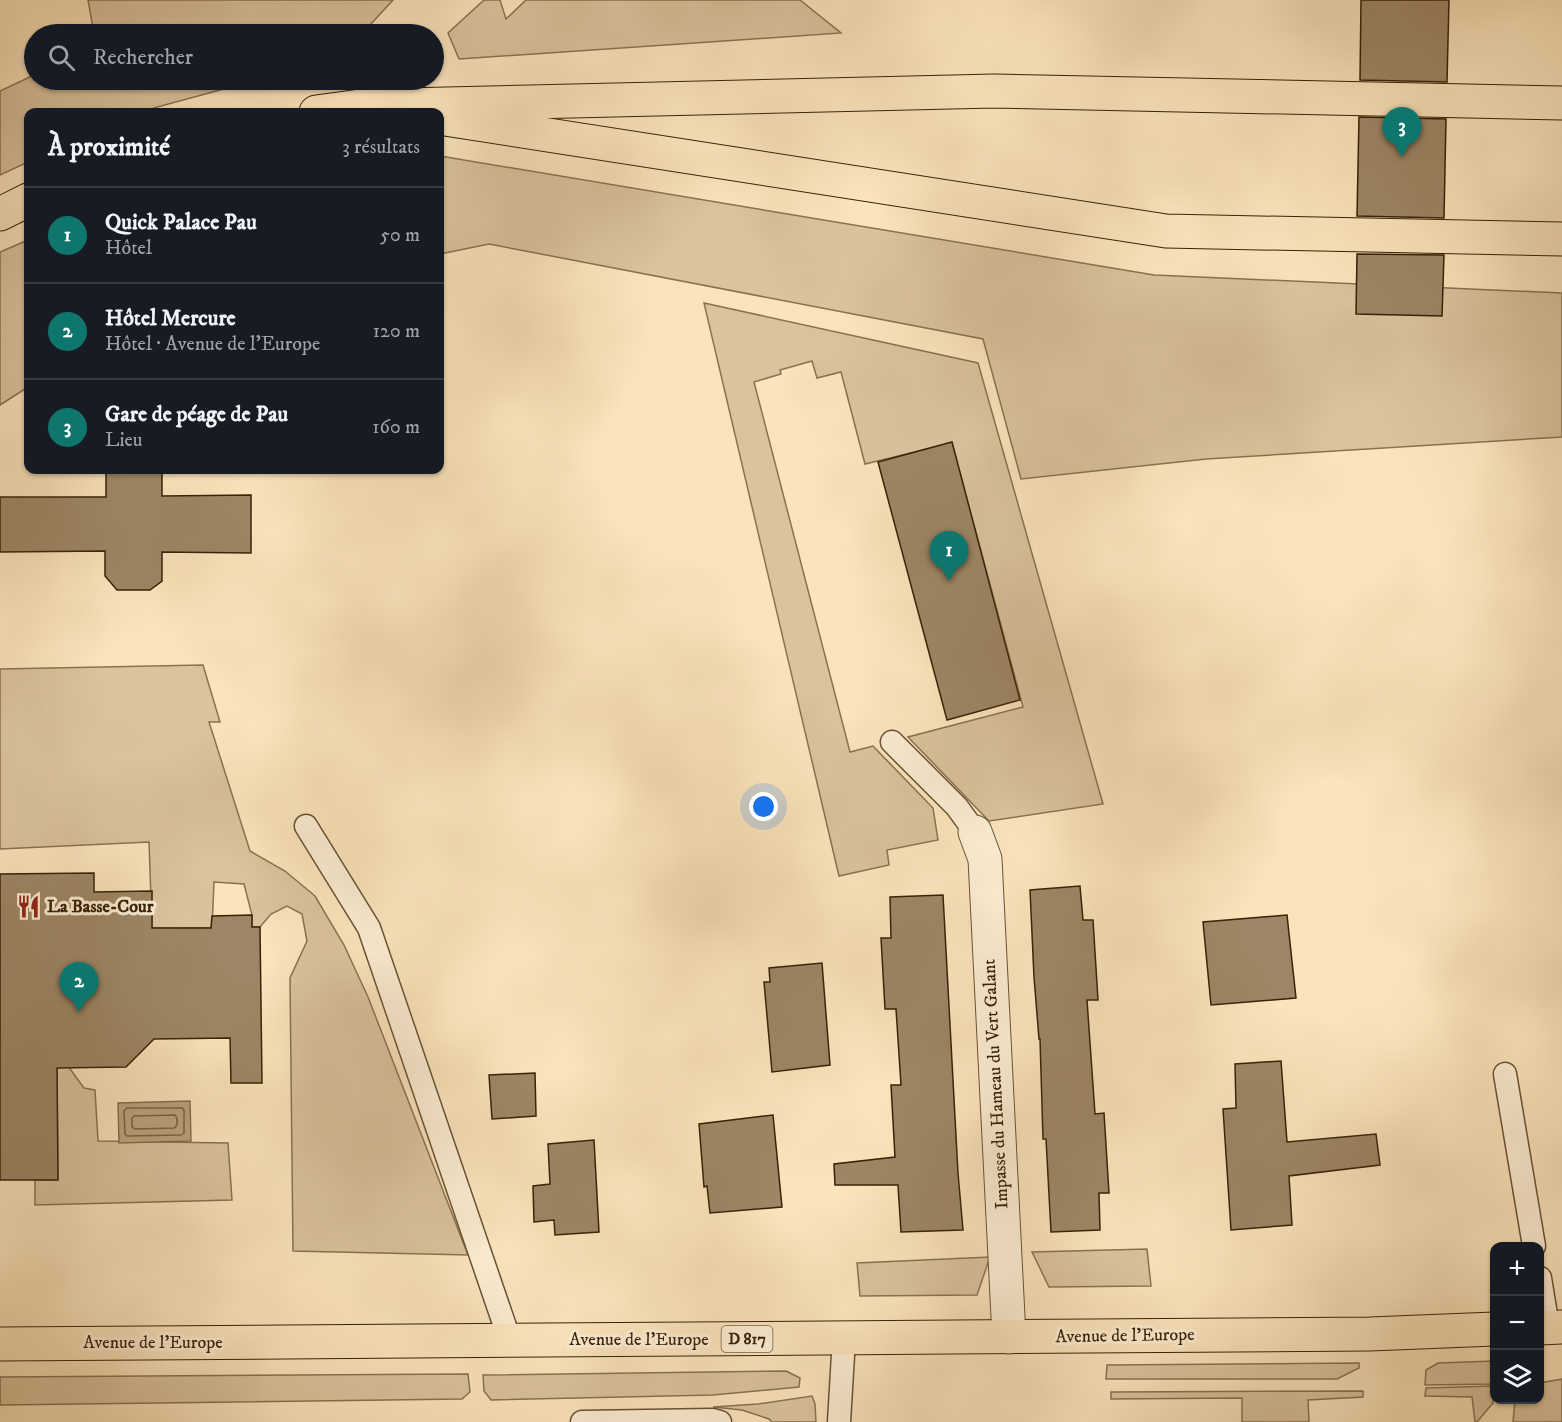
<!DOCTYPE html>
<html lang="fr">
<head>
<meta charset="utf-8">
<style>
	body { margin:0; font-family:"IM FELL DW Pica",serif; background:#242831; color:#f1f3f6 }
	.controls { position:absolute; right:18px; bottom:18px; display:grid; overflow:hidden; border-radius:12px; box-shadow:0 2px 4px #0004 }
	.controls button { width:54px; height:54px; display:grid; place-items:center; padding:0; border:0; border-bottom:2px solid #363941; background:#171b24; color:#f1f3f6; font:30px sans-serif }
	.you { position:absolute; left:764px; top:807px; width:21px; height:21px; margin:-15px; border:4px solid #fff; border-radius:50%; background:#1a73e8; box-shadow:0 0 0 9px #1a73e833 }
	.badge { display:grid; place-items:center; width:39px; height:39px; border-radius:50%; background:#0f766e; color:#fff; font-size:20px; font-weight:700 }
	.pin { position:absolute; translate:-50% -50px; filter:drop-shadow(0 2px 3px #0008) }
	.pin::after { content:''; position:absolute; top:32px; width:21px; height:18px; background:inherit; clip-path:polygon(0 0,100% 0,50% 100%) }
	.list { margin:0; padding:0; list-style:none }
	h2 { display:flex; justify-content:space-between; align-items:center; height:78px; margin:0; padding:0 24px; font-size:26px }
	h2 small { font-size:20px; font-weight:400; color:#9ea1a6 }
	.list li { display:grid; grid-template-columns:39px 1fr auto; gap:18px; align-items:center; box-sizing:border-box; height:96px; padding:0 24px; border-top:2px solid #363941 }
	.list b { display:block; font-size:22px; white-space:nowrap }
	.list p { margin:0; font-size:20px; white-space:nowrap; color:#9ea1a6 }
	.list em { font-size:20px; font-style:normal; color:#9ea1a6 }
	.icon { flex:none; width:33px; height:33px; fill:none; stroke:currentColor; stroke-width:2; stroke-linecap:round; stroke-linejoin:round }
	.map { position:relative; flex:none; width:1562px; height:1422px; overflow:hidden }
	.search { position:absolute; background:#171b24; box-shadow:0 2px 4px #0004; left:24px; top:24px; width:420px; height:66px; display:flex; align-items:center; gap:15px; box-sizing:border-box; padding:0 21px; border-radius:33px; color:#9ea1a6; font-size:22px }
	.panel { position:absolute; background:#171b24; box-shadow:0 2px 4px #0004; left:24px; top:108px; width:420px; height:366px; border-radius:12px }
	.map>svg:first-child { display:block }
</style>
</head>
<body>
<div class="map">
<svg width="1562" height="1422" viewBox="0 0 1562 1422">
	<rect width="100%" height="100%" fill="#fbe4bc"/>
	<filter id="stains"><feTurbulence type="fractalNoise" baseFrequency=".00333" numOctaves="4"/><feColorMatrix values="0 0 0 0 .2 0 0 0 0 .09 0 0 0 0 .02 0 0 0 .5 -.17"/></filter>
	<radialGradient id="worn" r=".72"><stop offset=".6" stop-color="#630" stop-opacity="0"/><stop offset="1" stop-color="#630" stop-opacity=".3"/></radialGradient>
	<g fill="#dac39d" stroke="#897252" stroke-width="1.5">
		<polygon points="88,0 393,0 370,25 373,34 94,34"/>
		<polygon points="484,0 500,0 506,19 526,0 800,0 841,33 459,59 448,33"/>
		<polygon points="34,75 34,80 257,80 139,112 28,112 28,162 0,175 0,91"/>
		<polygon points="440,156 1154,275 1562,293 1562,437 1206,459 1021,479 983,339 489,244 440,254"/>
		<polygon points="28,240 28,387 0,405 0,252"/>
		<polygon points="704,303 978,363 1103,804 989,821 908,737 1023,707 952,443 865,464 841,372 817,378 812,361 780,370 781,374 754,382 850,752 873,746 933,808 938,840 887,850 889,865 839,876"/>
		<polygon points="203,665 220,722 209,722 250,851 285,871 315,896 344,945 368,997 468,1255 293,1251 290,978 307,941 302,914 287,906 271,914 260,927 252,927 252,915 244,884 214,882 212,928 152,928 149,842 0,849 0,669"/>
		<polygon points="57,1051 84,1088 95,1090 98,1141 228,1143 232,1200 35,1205 35,1180 58,1180"/>
		<polygon points="1147,1249 1151,1286 1049,1287 1032,1252"/>
		<polygon points="990,1257 977,1295 860,1296 857,1263"/>
		<polygon points="1494,1361 1494,1384 1425,1385 1426,1370 1438,1363"/>
		<polygon points="1359,1363 1359,1368 1337,1379 1106,1379 1107,1365"/>
		<polygon points="786,1371 800,1378 799,1387 713,1395 491,1400 484,1391 483,1375"/>
		<polygon points="468,1374 470,1392 462,1399 0,1405 0,1377"/>
		<polygon points="1562,1379 1562,1422 1513,1422 1515,1400 1540,1400 1540,1383"/>
		<polygon points="1493,1386 1493,1403 1477,1422 1475,1422 1472,1397 1425,1396 1426,1388"/>
		<polygon points="1363,1391 1363,1397 1308,1400 1309,1422 1242,1422 1242,1398 1111,1399 1111,1392"/>
		<polygon points="812,1396 815,1404 816,1422 772,1422 769,1419 742,1410 713,1407 758,1404"/>
	</g>
	<polygon fill="#b9a27e" stroke="#856e4e" stroke-width="1.5" points="190,1101 191,1141 119,1143 118,1103"/>
	<g fill="none" stroke-linecap="round" stroke-linejoin="round">
		<g stroke="#786242" stroke-width="1.5">
			<polygon points="127,1108 182,1108 184,1110 184,1133 181,1135 127,1136 125,1134 124,1111"/>
			<path d="M175 1115C178 1118 178 1126 174 1128L135 1129 132 1127V1118L134 1116Z"/>
		</g>
	</g>
	<g fill="#9d8665" stroke="#382107" stroke-width="1.5">
		<polygon points="1361,0 1449,0 1447,82 1360,80"/>
		<polygon points="1359,117 1446,119 1444,218 1357,216"/>
		<polygon points="1357,254 1444,255 1442,316 1356,314"/>
		<polygon points="952,442 1020,700 947,720 878,462"/>
		<polygon points="106,470 162,470 162,496 251,495 251,553 162,552 162,581 150,590 117,590 105,576 105,551 0,552 0,497 106,497"/>
		<polygon points="94,873 94,892 152,891 152,928 211,928 212,916 252,915 252,927 260,927 262,1083 231,1083 230,1038 154,1039 126,1067 57,1068 58,1180 0,1180 0,874"/>
		<polygon points="1080,886 1083,920 1093,920 1098,1000 1087,1000 1095,1114 1104,1113 1109,1193 1099,1193 1100,1230 1051,1232 1046,1139 1043,1139 1040,1039 1039,1039 1034,977 1030,890"/>
		<polygon points="943,895 958,1173 963,1230 901,1232 898,1185 835,1185 834,1164 895,1157 891,1085 901,1085 896,1009 885,1009 881,938 891,938 890,897"/>
		<polygon points="1287,915 1296,998 1211,1005 1203,922"/>
		<polygon points="822,963 830,1065 772,1072 764,982 770,982 769,968"/>
		<polygon points="1281,1061 1287,1142 1376,1134 1380,1165 1289,1176 1292,1225 1231,1230 1223,1109 1236,1108 1235,1064"/>
		<polygon points="535,1073 536,1116 492,1119 489,1075"/>
		<polygon points="773,1115 782,1207 710,1213 707,1186 704,1187 699,1124"/>
		<polygon points="594,1140 599,1232 555,1235 554,1220 534,1222 533,1186 550,1184 548,1144"/>
	</g>
	<g fill="none" stroke-linecap="round" stroke-linejoin="round">
		<defs>
			<g id="service">
				<polyline points="892,742 957,807 975,832"/>
				<polyline points="306,826 369,928 510,1341"/>
				<polyline points="1505,1074 1534,1246"/>
				<polyline points="1540,1278 1548,1327"/>
				<polyline points="582,1422 713,1420 720,1422"/>
				<polyline points="839,1422 844,1338"/>
			</g>
			<polyline id="minor" points="975,832 985,859 1009,1337"/>
			<g id="primary">
				<polyline points="1540,1328 1562,1327"/>
				<polyline points="0,1344 1370,1334 1494,1329"/>
			</g>
			<g id="motorway">
				<polyline points="316,112 360,106 994,91 1562,103"/>
				<polyline points="445,119 1166,231 1562,239"/>
				<polyline points="0,214 28,200"/>
			</g>
		</defs>
		<use href="#service" stroke="#695234" stroke-width="25"/>
		<use href="#minor" stroke="#695234" stroke-width="35"/>
		<use href="#primary" stroke="#382107" stroke-width="35"/>
		<use href="#motorway" stroke="#382107" stroke-width="35"/>
		<use href="#service" stroke="#fcedd3" stroke-width="22"/>
		<use href="#minor" stroke="#fcedd3" stroke-width="33"/>
		<use href="#primary" stroke="#fbe4bc" stroke-width="33"/>
		<use href="#motorway" stroke="#fbe4bc" stroke-width="33"/>
	</g>
	<defs>
		<symbol id="restaurant-bare" viewBox="-9 -9 18 18"><path d="M-5-6h1v4h1v-4h1v4h1v-4h1v5L-1.5 .5V6h-2V.5L-5-1ZM5-6V6H3V1.5H1.5Q1.5-4 5-6Z" fill="#8f2418" stroke="#fcedd3" stroke-width="2.5" paint-order="stroke"/></symbol>
	</defs>
	<g fill-rule="evenodd">
		<use href="#restaurant-bare" x="12" y="890" width="33" height="33"/>
	</g>
	<g text-anchor="middle" dominant-baseline="central" stroke-width="6" stroke-linejoin="round" paint-order="stroke">
		<rect fill="#fcedd3" stroke="#735e44" stroke-width="1.5" x="721.5" y="1326" width="51" height="26" rx="4.5"/>
		<g font-size="16" font-weight="bold" fill="#382107">
			<text x="747" y="1339">D 817</text>
		</g>
		<g font-size="18" font-weight="bold" fill="#382107" stroke="#fcedd3" text-anchor="start">
			<text x="47" y="907">La Basse-Cour</text>
		</g>
		<g font-size="18" fill="#382107" stroke="#fcedd3">
			<text transform="translate(996 1084) rotate(-93)">Impasse du Hameau du Vert Galant</text>
			<text transform="translate(1125 1336) rotate(-1)">Avenue de l'Europe</text>
			<text x="639" y="1340">Avenue de l'Europe</text>
			<text x="153" y="1343">Avenue de l'Europe</text>
		</g>
	</g>
	<rect width="100%" height="100%" filter="url(#stains)"/>
	<rect width="100%" height="100%" fill="url(#worn)"/>
</svg>
<div class="controls">
<button>+</button>
<button>−</button>
<button><svg class="icon" aria-label="layers" viewBox="0 0 24 24"><path d="M12 4l9 5-9 5-9-5zM3 14l9 5 9-5"/></svg></button>
</div>
<div class="you"></div>
<div class="pin badge" style="left:949px;top:581px">1</div>
<div class="pin badge" style="left:79px;top:1012px">2</div>
<div class="pin badge" style="left:1402px;top:157px">3</div>
<div class="search"><svg class="icon" aria-label="search" viewBox="0 0 24 24"><circle cx="10" cy="10" r="6"/><path d="M15 15l6 6"/></svg>Rechercher</div>
<section class="panel">
<h2>À proximité<small>3 résultats</small></h2>
<ul class="list">
<li><span class="badge">1</span><div><b>Quick Palace Pau</b><p>Hôtel</p></div><em>50 m</em></li>
<li><span class="badge">2</span><div><b>Hôtel Mercure</b><p>Hôtel · Avenue de l'Europe</p></div><em>120 m</em></li>
<li><span class="badge">3</span><div><b>Gare de péage de Pau</b><p>Lieu</p></div><em>160 m</em></li>
</ul>
</section>
</div>
</body>
</html>
